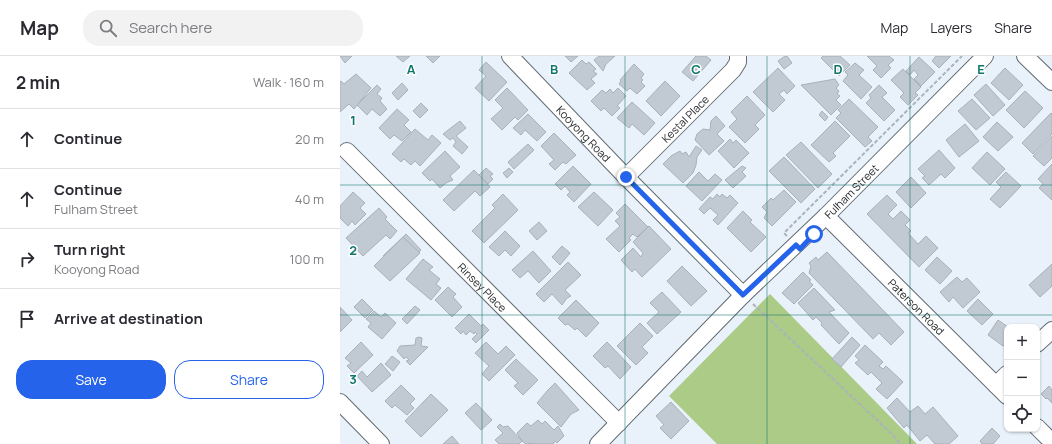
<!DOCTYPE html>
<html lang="en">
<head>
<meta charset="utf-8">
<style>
	body { margin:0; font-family:Manrope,sans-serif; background:#f2f2f3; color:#2b2b33 }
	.controls { position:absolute; right:12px; bottom:12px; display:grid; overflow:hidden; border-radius:8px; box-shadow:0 1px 3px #0004 }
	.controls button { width:36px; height:36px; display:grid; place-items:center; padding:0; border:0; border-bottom:1px solid #e1e1e2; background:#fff; color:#2b2b33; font:20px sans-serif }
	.stop { position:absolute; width:12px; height:12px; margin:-9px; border:3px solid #2563eb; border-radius:50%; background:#fff }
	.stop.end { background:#2563eb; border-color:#fff; box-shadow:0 1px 4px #0008 }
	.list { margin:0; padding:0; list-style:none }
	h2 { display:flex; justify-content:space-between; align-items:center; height:52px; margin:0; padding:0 16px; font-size:17px }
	h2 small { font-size:13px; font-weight:400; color:#7c7c81 }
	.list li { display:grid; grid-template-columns:26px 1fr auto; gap:12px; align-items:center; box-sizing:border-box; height:60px; padding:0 16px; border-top:1px solid #e1e1e2 }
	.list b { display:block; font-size:15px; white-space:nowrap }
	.list p { margin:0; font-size:13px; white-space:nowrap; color:#7c7c81 }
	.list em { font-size:13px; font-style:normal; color:#7c7c81 }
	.actions { display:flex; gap:8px; padding:12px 16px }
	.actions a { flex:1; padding:9px 0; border:1px solid #2563eb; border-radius:16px; text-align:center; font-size:14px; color:#2563eb }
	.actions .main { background:#2563eb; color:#fff }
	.icon { flex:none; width:22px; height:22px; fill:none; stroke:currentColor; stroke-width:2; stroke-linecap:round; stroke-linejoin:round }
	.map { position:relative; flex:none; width:712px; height:388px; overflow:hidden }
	header { display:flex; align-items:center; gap:24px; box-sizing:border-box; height:56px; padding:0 20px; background:#fff; border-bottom:1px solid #e1e1e2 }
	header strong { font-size:19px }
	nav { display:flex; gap:22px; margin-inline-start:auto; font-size:14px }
	.search { width:280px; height:36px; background:#f2f2f3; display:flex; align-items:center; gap:10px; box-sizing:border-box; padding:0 14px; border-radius:16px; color:#7c7c81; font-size:15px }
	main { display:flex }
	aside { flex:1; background:#fff }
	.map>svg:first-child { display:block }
</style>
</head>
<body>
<header>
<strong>Map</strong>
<div class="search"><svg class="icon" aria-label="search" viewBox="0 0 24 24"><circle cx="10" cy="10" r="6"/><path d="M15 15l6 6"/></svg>Search here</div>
<nav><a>Map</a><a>Layers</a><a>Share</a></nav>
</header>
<main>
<aside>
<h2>2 min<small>Walk · 160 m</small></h2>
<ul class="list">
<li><svg class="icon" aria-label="ahead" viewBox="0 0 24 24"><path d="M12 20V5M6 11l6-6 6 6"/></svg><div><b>Continue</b></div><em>20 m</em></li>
<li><svg class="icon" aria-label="ahead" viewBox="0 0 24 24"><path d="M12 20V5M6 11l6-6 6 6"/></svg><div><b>Continue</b><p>Fulham Street</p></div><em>40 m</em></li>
<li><svg class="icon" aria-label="right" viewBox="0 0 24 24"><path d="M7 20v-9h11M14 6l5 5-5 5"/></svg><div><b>Turn right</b><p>Kooyong Road</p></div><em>100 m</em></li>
<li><svg class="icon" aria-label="arrive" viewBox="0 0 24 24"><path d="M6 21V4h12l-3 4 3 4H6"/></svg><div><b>Arrive at destination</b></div></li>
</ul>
<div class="actions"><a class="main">Save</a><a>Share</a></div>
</aside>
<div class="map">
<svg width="712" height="388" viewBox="0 0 712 388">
	<rect width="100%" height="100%" fill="#e9f2fb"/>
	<polygon fill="#abcb87" points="430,238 577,388 377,388 329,340"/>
	<g fill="#c1cad2" stroke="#a8b0b8">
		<polygon points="0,0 12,0 5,7"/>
		<polygon points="56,0 70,0 63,6"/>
		<polygon points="86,0 100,0 93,7"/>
		<polygon points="225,0 238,0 231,6"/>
		<polygon points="259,0 275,0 266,8 263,15 254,4"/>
		<polygon points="356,0 366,0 371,4 353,25 342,16"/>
		<polygon points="445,0 447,0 452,7 444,13 438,5"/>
		<polygon points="483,0 500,0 510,9 499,20 481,2"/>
		<polygon points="527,0 549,0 554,4 548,9 551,12 541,22 533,14 537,10"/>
		<polygon points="596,0 611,0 599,12 592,5"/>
		<polygon points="579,1 595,16 581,30 574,23 578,19 574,14 570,19 566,15"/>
		<polygon points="242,4 246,8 249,6 256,13 253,15 257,18 251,23 255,27 247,34 229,17"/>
		<polygon points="146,6 167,26 149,45 135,32 146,20 139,14"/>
		<polygon points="515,7 524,14 519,19 532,31 521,43 503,25 508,19 505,16"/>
		<polygon points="294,8 304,18 301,22 303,24 301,26 305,30 297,38 290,32 287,35 279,28 281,25 280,24"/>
		<polygon points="438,12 455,30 447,38 444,34 439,38 445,44 433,56 413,36"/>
		<polygon points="665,12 683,29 669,44 651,27"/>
		<polygon points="563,13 581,31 575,37 578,39 568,49 560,41 564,37 551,24"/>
		<polygon points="16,18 31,32 14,53 9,48 0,56 0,26 1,25 4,28"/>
		<polygon points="495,23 499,29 496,32 499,35 497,38 500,40 496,44 501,49 491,59 461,29"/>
		<polygon points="325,25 340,40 321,60 306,45"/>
		<polygon points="62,27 68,34 58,44 52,37"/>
		<polygon points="646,28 665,49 653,60 634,39"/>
		<polygon points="37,29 41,33 37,38 42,42 40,45 47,53 40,60 32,53 27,59 17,49"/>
		<polygon points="539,29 547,37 542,41 555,54 544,65 526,47 531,42 529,39"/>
		<polygon points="167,32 188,54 178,64 175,61 162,74 151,63 163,52 155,44"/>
		<polygon points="278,32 286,40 277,50 280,52 272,60 264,52 261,55 251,45 262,34 266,37 270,33 273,37"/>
		<polygon points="685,35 703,52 684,72 666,54"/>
		<polygon points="407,40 425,59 415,69 419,73 405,87 389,71 397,63 391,56"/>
		<polygon points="509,43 538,71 528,81 532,85 525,91 496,62 501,57 498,54"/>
		<polygon points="632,43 650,62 636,74 618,55"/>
		<polygon points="292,46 315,67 304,79 292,68 289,72 277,62"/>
		<polygon points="81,47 88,54 80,62 73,55"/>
		<polygon points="57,53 69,64 64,69 71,76 62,85 54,79 50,83 39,72"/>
		<polygon points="482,55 488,61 485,65 479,59"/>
		<polygon points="711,57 712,58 712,78 693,98 682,87"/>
		<polygon points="188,58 206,76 197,85 185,74 181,79 173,72"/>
		<polygon points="376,60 385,70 377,78 384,85 369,99 355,84 357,78 363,73 370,74 371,65"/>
		<polygon points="120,65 126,72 116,80 128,91 122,98 113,90 116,86 113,82 110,84 103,78"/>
		<polygon points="495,65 510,80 493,97 496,100 489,106 471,89"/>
		<polygon points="657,66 673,81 658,95 643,81"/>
		<polygon points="625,68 639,85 619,101 606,84"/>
		<polygon points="75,73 88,84 92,79 101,87 80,110 75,105 71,109 64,103 61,106 52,98"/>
		<polygon points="214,77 236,99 226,108 223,106 215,114 209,108 214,104 201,90"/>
		<polygon points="712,80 712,102 704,110 693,100"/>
		<polygon points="390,83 393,87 396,84 409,97 394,112 378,95"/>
		<polygon points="461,86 492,118 478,132 446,99"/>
		<polygon points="188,88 194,94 174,113 168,106"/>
		<polygon points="356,90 362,94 357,101 356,109 353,117 343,127 323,108 331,100 340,95 342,98 346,96 349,101"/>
		<polygon points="599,94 615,112 605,122 601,118 589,129 582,122 585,120 578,113"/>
		<polygon points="105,95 120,111 110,120 113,124 106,127 100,132 92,123 90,125 82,117"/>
		<polygon points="647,96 665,113 650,129 632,112"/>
		<polygon points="444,101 475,133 461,147 429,115"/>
		<polygon points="712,108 712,144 699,132 703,128 698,123"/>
		<polygon points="233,110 251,128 234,146 227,139 230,136 225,130 221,134 215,128"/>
		<polygon points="402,110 406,112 402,116 406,120 393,132 385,124"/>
		<polygon points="146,112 153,118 150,120 153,123 148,128 139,119"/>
		<polygon points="169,112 173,116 167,122 163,117"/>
		<polygon points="134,114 150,131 140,140 135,135 114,155 103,144"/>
		<polygon points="359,116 368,125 375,118 382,124 362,145 346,130"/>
		<polygon points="666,116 681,130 660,152 650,143 661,131 656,126"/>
		<polygon points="571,121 586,137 571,152 556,136"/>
		<polygon points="444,134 456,146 432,170 424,162 427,156 422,151 431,142 433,144"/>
		<polygon points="13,136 25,147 20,152 26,158 15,169 12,165 8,170 0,162 0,150"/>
		<polygon points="254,136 273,154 258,170 238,151"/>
		<polygon points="163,138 178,154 144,187 132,175 155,152 152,149"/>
		<polygon points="377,138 380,141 382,138 387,142 390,139 398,147 378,169 373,164 378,159 370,152 364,158 359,153 370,141 373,143"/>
		<polygon points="547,139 557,149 548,158 553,163 561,155 570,164 565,169 571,175 568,177 578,188 586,180 598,192 579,211 527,158"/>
		<polygon points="285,148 308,171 297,181 293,178 289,182 291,184 279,196 266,183 280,170 275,165 280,161 276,157"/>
		<polygon points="39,152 47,161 45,163 57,175 50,183 46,179 23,200 6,182"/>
		<polygon points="403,155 412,164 410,166 426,181 411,196 387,172"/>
		<polygon points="199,166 207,175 197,184 189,175"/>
		<polygon points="309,170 331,193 302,221 295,213 292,216 281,204 293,192 301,201 303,197 293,186"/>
		<polygon points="165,175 180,190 171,200 165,194 159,200 149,191"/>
		<polygon points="66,178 81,194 57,216 43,200"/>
		<polygon points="63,181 80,197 50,225 34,210"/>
		<polygon points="222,190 230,197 220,209 212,201"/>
		<polygon points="193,195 211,215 199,227 188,215 180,222 172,214"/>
		<polygon points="487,196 564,276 551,289 539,277 533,283 469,217 471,210 469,207 476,201 478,204"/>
		<polygon points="597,201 612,215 600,228 585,214"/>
		<polygon points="83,203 93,211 89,214 100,223 96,228 101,232 91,244 66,223"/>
		<polygon points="228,206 241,219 225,234 231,240 227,242 222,249 212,238 204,246 196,238"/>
		<polygon points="712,208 712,230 700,241 689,229"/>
		<polygon points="342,210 367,235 351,250 327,225"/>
		<polygon points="463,216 471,224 469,225 473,229 454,248 442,237"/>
		<polygon points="617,221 622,226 627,222 640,236 623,252 613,241 609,246 600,236"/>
		<polygon points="108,231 116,238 113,241 122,251 112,261 95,244"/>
		<polygon points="474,232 495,254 489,256 509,277 499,288 481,269 482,267 476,261 473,264 458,247"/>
		<polygon points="322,236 341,256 317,278 307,267 319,256 310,247"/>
		<polygon points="22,243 33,254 25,262 14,251"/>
		<polygon points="638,243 653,258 642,269 627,255"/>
		<polygon points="236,244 259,267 246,281 237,272 235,274 228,268 225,269 218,262"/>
		<polygon points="75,250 80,254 67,268 62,263"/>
		<polygon points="0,251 12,264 0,276"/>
		<polygon points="34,255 41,261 45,257 56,267 42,283 28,271 31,267 26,263"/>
		<polygon points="129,258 141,270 143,268 149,274 136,287 132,283 137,278 135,276 134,278 130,275 126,279 123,275 121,278 115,272"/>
		<polygon points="658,264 668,271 667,271 667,285 663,290 648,279"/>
		<polygon points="300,267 313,280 302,291 308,297 296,309 277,290"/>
		<polygon points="79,281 82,282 81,290 88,291 70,309 66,305 69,304 66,301 64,303 57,295 60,290 75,289 76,282"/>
		<polygon points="512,281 520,289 501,311 492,303"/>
		<polygon points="21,286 33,299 14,317 7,310 11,307 5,302"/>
		<polygon points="146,286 158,298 166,290 175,299 149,325 142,318 149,310 135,297"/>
		<polygon points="267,286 291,311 280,323 268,310 265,312 253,300"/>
		<polygon points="525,289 543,306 539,310 543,313 546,310 563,326 547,343 536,333 542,327 531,316 528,319 515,307 519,304 515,300"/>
		<polygon points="52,300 60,306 53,315 45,308"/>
		<polygon points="176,303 198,324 183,339 174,330 178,327 165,314"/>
		<polygon points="41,307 51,319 32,336 17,320 22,315 27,321"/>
		<polygon points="215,327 239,354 231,358 221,371 197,347 208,334"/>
		<polygon points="61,329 75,343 70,348 74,352 67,359 55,349 52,352 45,345"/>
		<polygon points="709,330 712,334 712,347 707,342 706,343 701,338"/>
		<polygon points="91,338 108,354 81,381 65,365"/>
		<polygon points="557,342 570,356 578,350 585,358 593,351 618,380 609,388 595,388 587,379 580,385 567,369 564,372 547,352"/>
		<polygon points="331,346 349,365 331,383 320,372 324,369 316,360"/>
		<polygon points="136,347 152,364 141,374 125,357"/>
		<polygon points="198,364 202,368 205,365 214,374 218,370 224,380 217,387 215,385 213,388 193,388 193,387 186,388 182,385 177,377 187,367 191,370"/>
		<polygon points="160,368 163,371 168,370 182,385 179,388 159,388 155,384 163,377 157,371"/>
		<polygon points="652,372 660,380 653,388 642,388 640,385"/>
		<polygon points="112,380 119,388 103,388"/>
	</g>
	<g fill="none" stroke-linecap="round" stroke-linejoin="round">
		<defs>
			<g id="minor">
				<path id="s1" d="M170 0 286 121 403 239"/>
				<polyline points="685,0 712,26"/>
				<path id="s2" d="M7 95 279 367"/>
				<path id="s3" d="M286 121 393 14 398 6V0"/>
				<path id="s4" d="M486 160 667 340"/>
				<polyline points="697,288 712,274"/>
				<polyline points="656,329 667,318"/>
				<polyline points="0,346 41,388"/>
				<polyline points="697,371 712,386"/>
				<path id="s5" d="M258 388 403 239 486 160 645 0"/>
			</g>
		</defs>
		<use href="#minor" stroke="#626a71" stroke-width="18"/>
		<g stroke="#acb3ba" stroke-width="2" stroke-dasharray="4 2" stroke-linecap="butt">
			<polyline points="447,180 444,177 622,0"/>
			<polyline points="413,248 555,381 560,388"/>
		</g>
		<use href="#minor" stroke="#fff" stroke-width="16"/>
	</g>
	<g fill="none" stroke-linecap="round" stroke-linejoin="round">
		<polyline stroke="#2563eb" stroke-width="5" points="286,121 403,239 456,189 460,193 474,178"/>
	</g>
	<path fill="none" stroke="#0f766e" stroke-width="1" stroke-opacity="0.55" d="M142 0V388M285 0V388M427 0V388M570 0V388M0 129H712M0 259H712"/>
	<g text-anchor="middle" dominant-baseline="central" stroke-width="3" stroke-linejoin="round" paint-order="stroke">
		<g font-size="11" fill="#1f2225" stroke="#fefefe">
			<text stroke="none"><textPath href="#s3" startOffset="83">Kestal Place</textPath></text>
			<text stroke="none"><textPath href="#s1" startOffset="107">Kooyong Road</textPath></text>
			<text stroke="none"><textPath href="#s5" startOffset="358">Fulham Street</textPath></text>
			<text stroke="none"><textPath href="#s2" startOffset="192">Rinsey Place</textPath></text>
			<text stroke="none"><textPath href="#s4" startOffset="128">Paterson Road</textPath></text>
		</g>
	</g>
	<g font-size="13" text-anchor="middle" font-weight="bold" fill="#0f766e" stroke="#fefefe" stroke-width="3" stroke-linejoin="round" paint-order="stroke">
		<text x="71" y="18">A</text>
		<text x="214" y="18">B</text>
		<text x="356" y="18">C</text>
		<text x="498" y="18">D</text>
		<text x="641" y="18">E</text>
		<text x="13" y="69">1</text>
		<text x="13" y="199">2</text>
		<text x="13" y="328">3</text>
	</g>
</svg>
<div class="controls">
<button>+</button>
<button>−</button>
<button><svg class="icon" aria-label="locate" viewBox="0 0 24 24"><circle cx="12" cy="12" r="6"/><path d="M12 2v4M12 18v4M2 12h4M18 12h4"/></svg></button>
</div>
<div class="stop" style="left:474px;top:178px"></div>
<div class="stop end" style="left:286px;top:121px"></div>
</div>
</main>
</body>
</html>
